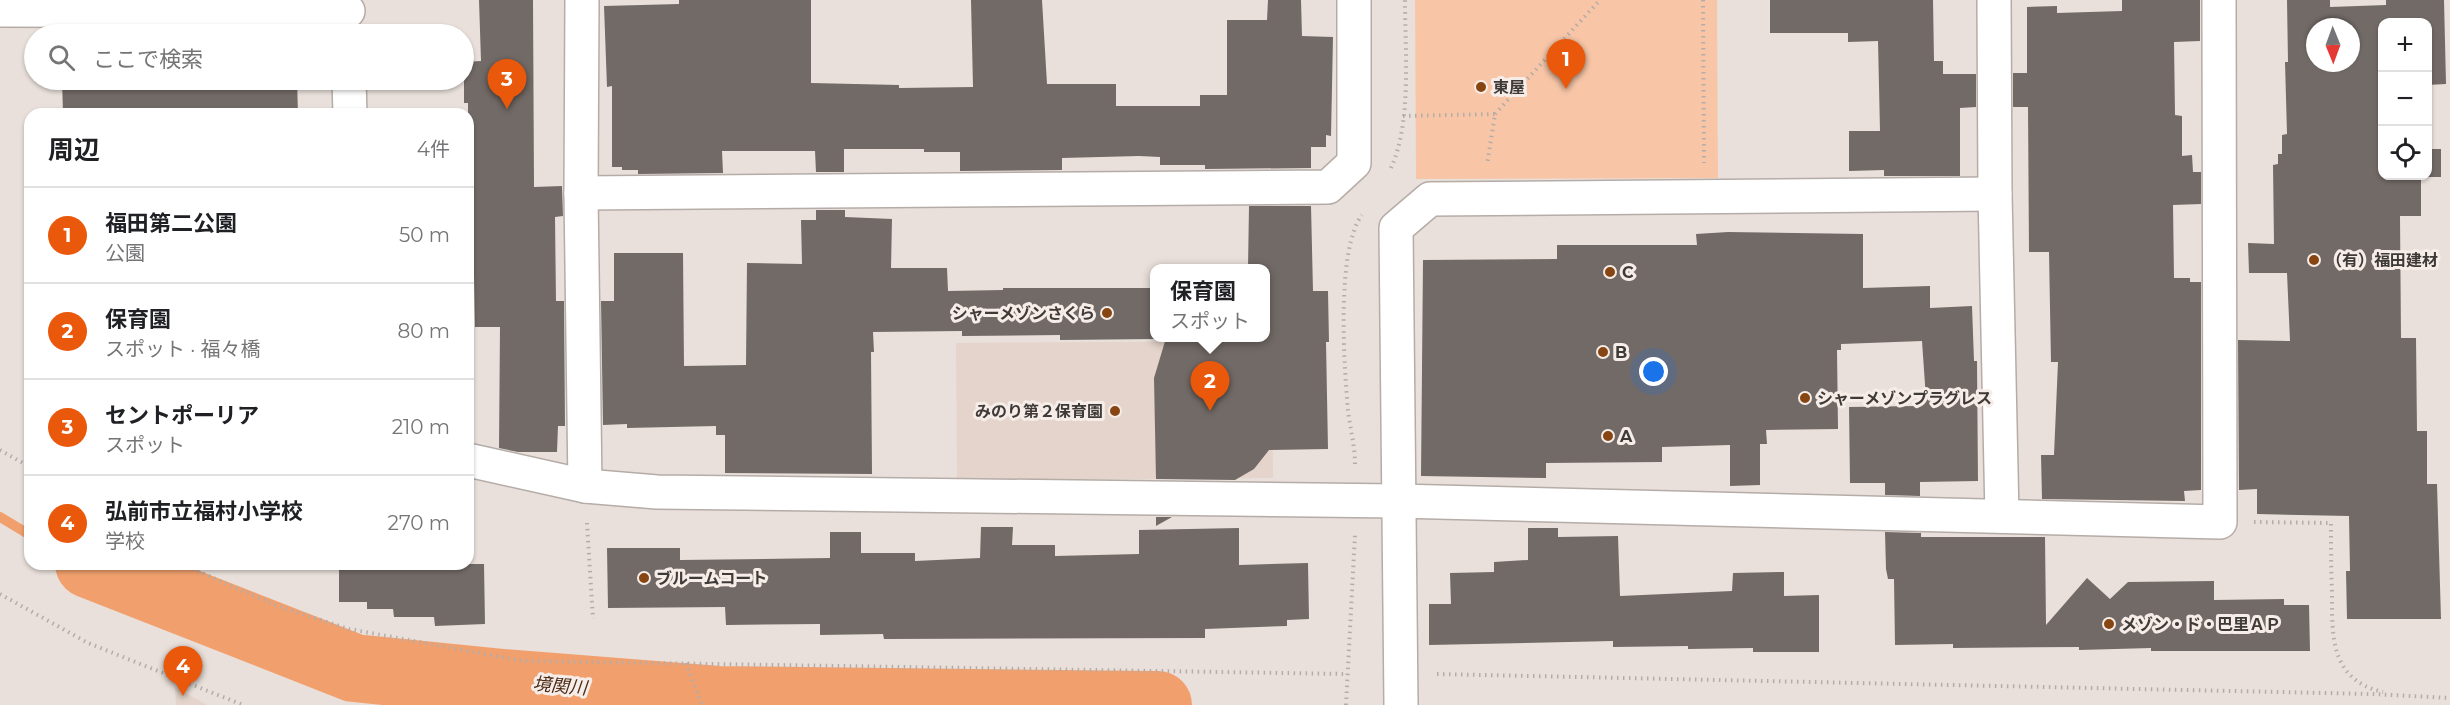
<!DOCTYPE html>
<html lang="ja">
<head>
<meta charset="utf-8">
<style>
	body { margin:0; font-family:Montserrat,"Noto Sans JP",sans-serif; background:#f6f6f6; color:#202124 }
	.controls { position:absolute; right:18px; top:18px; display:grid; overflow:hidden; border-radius:12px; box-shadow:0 2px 4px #0004 }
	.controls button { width:54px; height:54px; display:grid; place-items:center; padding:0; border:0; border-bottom:2px solid #e0e0e0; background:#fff; color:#202124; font:30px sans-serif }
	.compass { position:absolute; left:2306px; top:18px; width:54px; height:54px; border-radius:50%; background:#fff; box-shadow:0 2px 4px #0004; rotate:179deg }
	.you { position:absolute; left:1654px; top:372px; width:21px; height:21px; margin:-15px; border:4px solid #fff; border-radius:50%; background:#1a73e8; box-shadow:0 0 0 9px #1a73e833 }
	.badge { display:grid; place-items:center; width:39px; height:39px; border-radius:50%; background:#ea580c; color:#fff; font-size:20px; font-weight:700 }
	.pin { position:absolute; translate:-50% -50px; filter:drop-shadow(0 2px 3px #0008) }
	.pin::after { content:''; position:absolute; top:32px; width:21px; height:18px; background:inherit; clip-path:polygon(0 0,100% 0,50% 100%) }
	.popup { position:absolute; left:1150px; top:264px; width:120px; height:78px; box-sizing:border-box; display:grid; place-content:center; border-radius:12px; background:#fff; filter:drop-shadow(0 2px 4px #0005); font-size:20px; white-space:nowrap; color:#757577 }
	.popup b { font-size:22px; color:#202124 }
	.popup::after { content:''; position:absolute; left:50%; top:100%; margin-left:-12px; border:12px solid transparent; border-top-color:#fff }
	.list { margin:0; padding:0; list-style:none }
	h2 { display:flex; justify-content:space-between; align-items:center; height:78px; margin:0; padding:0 24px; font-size:26px }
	h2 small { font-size:20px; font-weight:400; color:#757577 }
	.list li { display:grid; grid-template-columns:39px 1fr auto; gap:18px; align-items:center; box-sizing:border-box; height:96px; padding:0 24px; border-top:2px solid #e0e0e0 }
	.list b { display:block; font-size:22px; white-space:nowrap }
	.list p { margin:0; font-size:20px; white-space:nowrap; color:#757577 }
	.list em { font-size:20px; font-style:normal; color:#757577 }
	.icon { flex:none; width:33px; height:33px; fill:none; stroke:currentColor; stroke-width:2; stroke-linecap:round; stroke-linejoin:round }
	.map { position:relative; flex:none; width:2450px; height:705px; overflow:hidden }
	.search { position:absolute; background:#fff; box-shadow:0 2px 4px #0004; left:24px; top:24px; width:450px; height:66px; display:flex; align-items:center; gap:15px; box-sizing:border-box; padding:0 21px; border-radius:33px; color:#757577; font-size:22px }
	.panel { position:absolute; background:#fff; box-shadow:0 2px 4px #0004; left:24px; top:108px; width:450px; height:462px; border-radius:18px }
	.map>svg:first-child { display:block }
</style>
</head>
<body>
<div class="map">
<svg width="2450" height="705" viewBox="0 0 2450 705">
	<rect width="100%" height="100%" fill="#e9e0db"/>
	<g fill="#e4d4cb">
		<polygon points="1272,341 1273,478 957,480 956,343"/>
		<polygon points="175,687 207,705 176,705"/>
	</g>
	<polygon fill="#f8c6a7" points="1415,0 1717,0 1718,178 1416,179"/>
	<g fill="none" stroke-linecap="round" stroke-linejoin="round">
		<polyline stroke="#f1a06d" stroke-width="10" points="0,517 30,535"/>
		<polyline stroke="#f1a06d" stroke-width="68" points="89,564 354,668 503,683 718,700 1158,705"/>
	</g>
	<g fill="#726a66" fill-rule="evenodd">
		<polygon points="479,0 533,0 534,187 562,186 563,216 555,217 556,301 564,301 565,426 558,426 557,452 518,452 499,448 500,327 475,327 472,170 468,170 468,103 464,103 464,62 481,61"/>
		<polygon points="679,0 811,0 811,83 899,85 899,88 973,87 971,0 1042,0 1047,84 1116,84 1116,106 1200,106 1200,95 1227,95 1227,20 1267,20 1268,0 1301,0 1302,36 1333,37 1331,136 1326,135 1326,147 1311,147 1311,168 1205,169 1205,165 1160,165 1160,157 1139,156 1062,158 1062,170 960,171 960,152 924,152 924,149 844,149 844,172 816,172 815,151 722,151 723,173 638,174 638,170 622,170 622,167 612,167 612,86 607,87 604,6 679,4"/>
		<polygon points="1770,0 1933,0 1934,61 1943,61 1943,74 1976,74 1976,107 1960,108 1960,176 1884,176 1884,170 1849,171 1849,131 1880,131 1878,41 1848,42 1848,33 1770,33"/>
		<polygon points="2122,0 2200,0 2200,41 2174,42 2175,115 2182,116 2182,156 2192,155 2193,172 2201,172 2201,204 2173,205 2174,278 2190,278 2190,282 2201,282 2201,490 2184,491 2185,501 2042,499 2041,455 2054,455 2058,362 2051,362 2049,252 2029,252 2028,107 2013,107 2013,73 2027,73 2027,7 2057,6 2057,13 2122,11"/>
		<path d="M2287 0H2330V7L2386 5V0H2444L2446 84 2427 85V22H2382V176H2427V149H2441V177H2421V216H2400L2401 338H2416L2417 431H2427V484H2437L2441 619H2347L2346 571H2350L2349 516 2257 514V489L2239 490 2238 340 2290 341 2287 273H2249L2248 243 2274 244 2273 165 2278 164V154H2282V135L2287 134 2285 62H2288ZM2315 27H2351V63H2315Z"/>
		<polygon points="62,80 297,80 298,114 63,114"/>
		<polygon points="1249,206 1311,206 1313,291 1328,291 1329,342 1326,342 1328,449 1269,450 1254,469 1235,480 1156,479 1154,378 1166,338 1266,338 1266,268 1248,268"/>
		<polygon points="816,210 845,210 845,217 892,219 891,268 947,268 948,291 1003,290 1003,288 1155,288 1155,339 1060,340 1060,335 962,336 962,331 873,332 874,352 871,352 872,474 725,473 725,435 716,435 716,426 627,428 627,424 603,425 601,301 614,301 614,253 683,253 684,366 746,365 747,263 802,264 801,220 816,220"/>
		<polygon points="1728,232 1863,234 1863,288 1930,286 1930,308 1972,306 1974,361 1977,361 1978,481 1920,482 1920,496 1885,495 1885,483 1850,483 1849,407 1917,406 1917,399 1926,399 1922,341 1841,344 1841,350 1837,350 1838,429 1766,430 1767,444 1760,444 1760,485 1730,486 1730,445 1662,447 1662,462 1546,463 1546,478 1421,476 1423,260 1557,259 1557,245 1697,245 1696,234"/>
		<polygon points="1156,517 1172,517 1156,526"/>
		<polygon points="981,527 1013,527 1012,545 1055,545 1055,556 1139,554 1139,530 1239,528 1239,565 1308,563 1309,619 1287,620 1287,626 1205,629 1205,638 884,639 883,634 820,635 820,624 726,625 725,607 608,608 607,548 680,548 680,560 830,558 830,532 861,532 861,553 915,553 915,561 980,558"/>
		<polygon points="1528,528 1558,528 1558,537 1618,536 1620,596 1732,591 1733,573 1784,572 1784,596 1819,595 1819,652 1753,652 1753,648 1688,649 1688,646 1613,647 1613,641 1429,645 1429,604 1451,604 1450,573 1494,572 1494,562 1528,560"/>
		<polygon points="1885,532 1921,533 1921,537 2045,537 2046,625 2087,578 2110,599 2128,582 2214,581 2214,600 2284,599 2284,605 2309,605 2310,651 2151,651 2151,648 2079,650 2079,647 1953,648 1953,644 1895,645 1894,579 1888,579 1886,569"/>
		<polygon points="339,564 484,564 485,624 435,626 434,617 394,617 393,609 367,609 367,602 339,602"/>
	</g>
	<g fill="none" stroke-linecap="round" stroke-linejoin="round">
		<defs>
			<g id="street">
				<polyline points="582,0 581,193 585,486"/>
				<polyline points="1994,0 1995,194 2002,516"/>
				<polyline points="0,10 348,11"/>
				<polyline points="349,80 350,114"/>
				<polyline points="581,193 1328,187 1354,163 1354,0"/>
				<polyline points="468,460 585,486 657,492 1398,501 2220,522 2219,0"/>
				<polyline points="1401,705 1396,228 1430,199 1995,194"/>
			</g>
		</defs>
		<use href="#street" stroke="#b5aca7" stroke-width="36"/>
		<g stroke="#b4aca8" stroke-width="4" stroke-dasharray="1.5 4.5" stroke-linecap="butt">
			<polyline points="1703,0 1704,163"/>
			<polyline points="1495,114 1600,0"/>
			<polyline points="1403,116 1495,114 1487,165"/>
			<path d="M1391 168C1412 122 1405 51 1405 0"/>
			<polyline points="0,450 30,467"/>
			<path d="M1355 464C1355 446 1350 428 1348 410 1344 366 1336 249 1362 215"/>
			<path d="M2254 522 2331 523C2331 546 2331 569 2332 593 2332 636 2330 680 2383 692"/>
			<polyline points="587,523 593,619"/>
			<polyline points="181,564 280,607 349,629 523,661 1347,674"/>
			<polyline points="0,594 88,643 243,705"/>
			<polyline points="686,663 702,705"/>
			<polyline points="1437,674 2372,694 2450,698"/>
			<polyline points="1346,705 1355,535"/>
		</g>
		<use href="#street" stroke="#fff" stroke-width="33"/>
	</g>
	<g fill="#874512" stroke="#f6ede8" stroke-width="2">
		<circle cx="1481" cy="87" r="6"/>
		<circle cx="2314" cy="260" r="6"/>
		<circle cx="1610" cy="272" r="6"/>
		<circle cx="1107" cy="313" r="6"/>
		<circle cx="1603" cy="352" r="6"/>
		<circle cx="1805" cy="398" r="6"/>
		<circle cx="1115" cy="411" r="6"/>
		<circle cx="1608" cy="436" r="6"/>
		<circle cx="644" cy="578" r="6"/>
		<circle cx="2109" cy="624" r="6"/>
	</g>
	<g text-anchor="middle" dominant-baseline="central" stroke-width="6" stroke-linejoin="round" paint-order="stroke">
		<g font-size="16" font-weight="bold" fill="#3e3a38" stroke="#f6ede8" text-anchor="start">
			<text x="1493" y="87">東屋</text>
			<text x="2326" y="260">（有）福田建材</text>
			<text x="1622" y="272">C</text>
			<text x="1095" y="313" text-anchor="end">シャーメゾンさくら</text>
			<text x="1615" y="352">B</text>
			<text x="1817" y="398">シャーメゾンプラグレス</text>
			<text x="1103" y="411" text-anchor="end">みのり第２保育園</text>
			<text x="1620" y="436">A</text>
			<text x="656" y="578">ブルームコート</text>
			<text x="2121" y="624">メゾン・ド・巴里ＡＰ</text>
		</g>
		<g font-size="18" font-style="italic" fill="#4a2914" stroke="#f6ede8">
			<text transform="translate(560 686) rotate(5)">境関川</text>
		</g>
	</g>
</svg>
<div class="controls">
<button>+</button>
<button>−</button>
<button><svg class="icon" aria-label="locate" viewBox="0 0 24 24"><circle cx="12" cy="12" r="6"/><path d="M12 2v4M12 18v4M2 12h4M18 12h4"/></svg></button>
</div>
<svg class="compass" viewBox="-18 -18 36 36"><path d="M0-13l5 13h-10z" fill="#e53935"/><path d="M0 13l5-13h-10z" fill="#757577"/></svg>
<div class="you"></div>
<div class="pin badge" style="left:1566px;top:89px">1</div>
<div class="pin badge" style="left:1210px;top:411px">2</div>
<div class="popup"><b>保育園</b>スポット</div>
<div class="pin badge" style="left:507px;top:109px">3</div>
<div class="pin badge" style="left:183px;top:696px">4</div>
<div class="search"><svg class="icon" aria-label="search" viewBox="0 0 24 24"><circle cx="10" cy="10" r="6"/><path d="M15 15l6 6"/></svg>ここで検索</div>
<section class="panel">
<h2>周辺<small>4件</small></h2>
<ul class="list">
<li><span class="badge">1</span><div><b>福田第二公園</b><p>公園</p></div><em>50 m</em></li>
<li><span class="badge">2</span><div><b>保育園</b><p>スポット · 福々橋</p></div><em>80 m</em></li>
<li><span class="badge">3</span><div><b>セントポーリア</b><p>スポット</p></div><em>210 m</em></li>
<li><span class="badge">4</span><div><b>弘前市立福村小学校</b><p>学校</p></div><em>270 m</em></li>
</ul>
</section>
</div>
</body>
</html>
